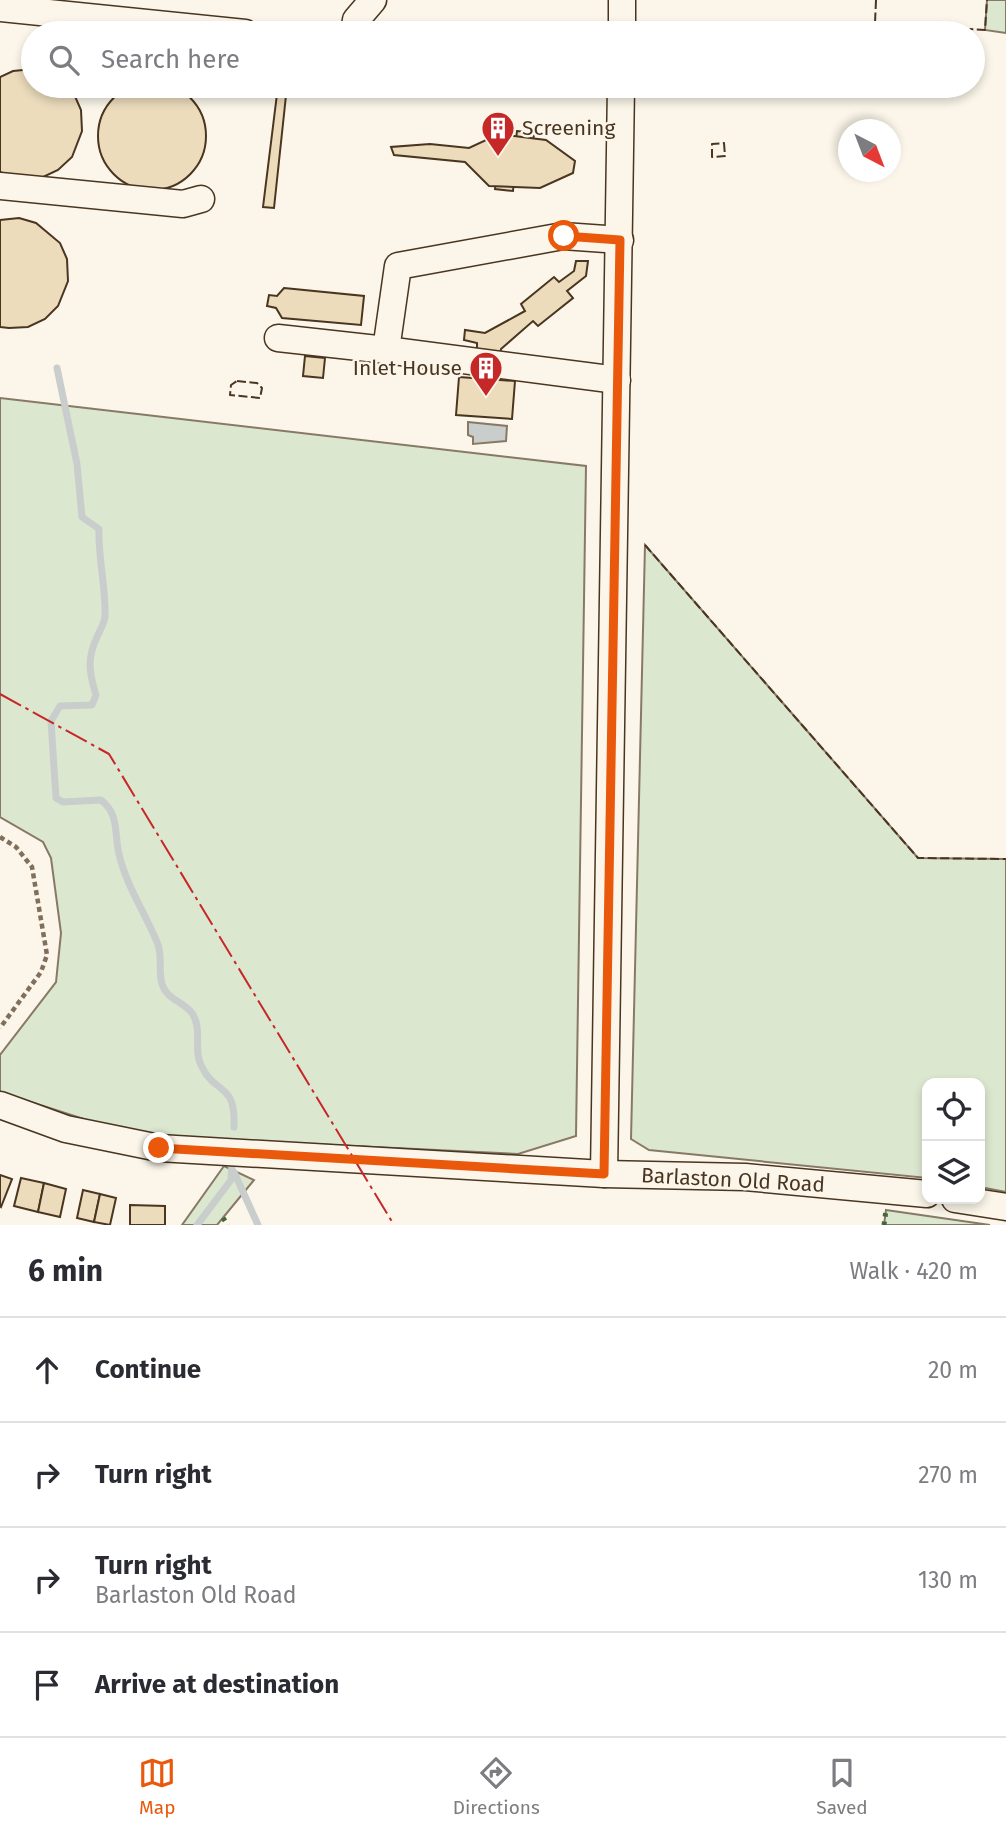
<!DOCTYPE html>
<html lang="en">
<head>
<meta charset="utf-8">
<style>
	body { margin:0; font-family:"Fira Sans",sans-serif; background:#f2f2f3; color:#2b2b33 }
	.controls { position:absolute; right:21px; bottom:21px; display:grid; overflow:hidden; border-radius:14px; box-shadow:0 4px 10px #0003 }
	.controls button { width:63px; height:63px; display:grid; place-items:center; padding:0; border:0; border-bottom:2px solid #e1e1e2; background:#fff; color:#2b2b33; font:35px sans-serif }
	.compass { position:absolute; left:838px; top:119px; width:63px; height:63px; border-radius:50%; background:#fff; box-shadow:0 4px 10px #0003; rotate:138deg }
	.stop { position:absolute; width:21px; height:21px; margin:-16px; border:5px solid #ea580c; border-radius:50%; background:#fff }
	.stop.end { background:#ea580c; border-color:#fff; box-shadow:0 2px 7px #0008 }
	.list { margin:0; padding:0; list-style:none }
	h2 { display:flex; justify-content:space-between; align-items:center; height:91px; margin:0; padding:0 28px; font-size:30px }
	h2 small { font-size:23px; font-weight:400; color:#7c7c81 }
	.list li { display:grid; grid-template-columns:46px 1fr auto; gap:21px; align-items:center; box-sizing:border-box; height:105px; padding:0 28px; border-top:2px solid #e1e1e2 }
	.list b { display:block; font-size:26px; white-space:nowrap }
	.list p { margin:0; font-size:23px; white-space:nowrap; color:#7c7c81 }
	.list em { font-size:23px; font-style:normal; color:#7c7c81 }
	.icon { flex:none; width:38px; height:38px; fill:none; stroke:currentColor; stroke-width:2; stroke-linecap:round; stroke-linejoin:round }
	.map { position:relative; flex:none; width:1006px; height:1225px; overflow:hidden }
	.search { position:absolute; background:#fff; box-shadow:0 4px 10px #0003; left:21px; right:21px; top:21px; height:77px; display:flex; align-items:center; gap:18px; box-sizing:border-box; padding:0 24px; border-radius:38px; color:#7c7c81; font-size:26px }
	.sheet { height:511px; background:#fff }
	nav { display:flex; justify-content:space-around; align-items:center; box-sizing:border-box; height:98px; border-top:2px solid #e1e1e2; background:#fff; font-size:19px; color:#7c7c81 }
	nav a { display:grid; justify-items:center; gap:4px }
	nav .on { color:#ea580c }
	.map>svg:first-child { display:block }
</style>
</head>
<body>
<div class="map">
<svg width="1006" height="1225" viewBox="0 0 1006 1225">
	<rect width="100%" height="100%" fill="#fbf6e9"/>
	<g fill="#dce7d0" stroke="#887966" stroke-width="2">
		<polygon points="987,0 1006,0 1006,33 985,30"/>
		<polygon points="0,398 586,466 576,1136 518,1154 168,1137 96,1123 0,1092 0,1055 56,982 61,933 51,858 43,842 0,817"/>
		<polygon points="645,545 918,858 1006,859 1006,1192 980,1187 980,1083 927,1083 927,1178 649,1150 631,1139"/>
		<polygon points="224,1166 254,1180 217,1225 182,1225"/>
		<polygon points="886,1210 990,1225 884,1225"/>
	</g>
	<polygon fill="#c9cecd" stroke="#887966" stroke-width="2" points="468,422 507,426 506,441 473,444 473,437 468,435"/>
	<g fill="none" stroke-linecap="round" stroke-linejoin="round">
		<g stroke="#c9cecd" stroke-width="7">
			<path d="M57 368 77 464 82 517 99 529C98 559 106 586 105 617 104 624 100 630 97 637 87 658 89 673 96 695L92 705 60 706 51 721 56 798 63 802 101 800C120 815 114 834 119 854 126 885 145 913 157 942 163 955 158 971 162 984 167 1000 183 1001 192 1013 203 1029 193 1050 201 1065 215 1096 236 1081 234 1127"/>
			<polyline points="234,1172 258,1225"/>
			<polyline points="197,1225 231,1180 232,1163"/>
		</g>
	</g>
	<g fill="#ecdcbc" stroke="#4a3520" stroke-width="2">
		<polygon points="33,69 33,86 67,86 74,94 81,110 82,131 72,157 58,170 41,178 12,177 0,172 0,77 13,71"/>
		<circle cx="152" cy="136" r="54"/>
		<polygon points="278,86 287,86 274,208 263,207"/>
		<polygon points="517,131 534,133 531,164 516,162 513,191 495,189 499,156 514,158"/>
		<polygon points="499,134 546,140 575,161 573,173 540,188 489,186 465,162 394,155 391,147 430,144 469,148"/>
		<polygon points="19,218 36,223 60,243 67,259 68,281 58,306 45,319 28,327 9,328 0,327 0,220"/>
		<polygon points="576,261 588,261 586,276 567,291 573,298 538,326 533,321 501,349 500,355 477,352 477,343 464,340 465,330 485,333 525,311 521,304 554,277 559,282 574,271"/>
		<polygon points="284,288 364,296 361,325 282,318 276,308 267,306 269,295 277,296"/>
		<polygon points="305,356 325,358 323,378 303,376"/>
		<polygon points="459,377 515,381 512,419 456,415"/>
		<polygon points="0,1175 12,1179 1,1207 0,1206"/>
		<polygon points="21,1178 44,1183 38,1212 14,1206"/>
		<polygon points="44,1183 66,1189 60,1217 38,1212"/>
		<polygon points="83,1190 100,1194 94,1222 77,1218"/>
		<polygon points="100,1194 116,1198 110,1225 94,1222"/>
		<polygon points="130,1205 165,1206 165,1225 130,1225"/>
	</g>
	<g fill="none" stroke-linecap="round" stroke-linejoin="round">
		<defs>
			<g id="minor">
				<polyline points="0,8 245,33"/>
				<polyline points="354,33 356,20 373,0"/>
				<polyline points="622,33 622,0"/>
				<polyline points="0,186 183,204 201,199"/>
				<polyline points="278,338 386,350"/>
				<polyline points="617,380 386,350 398,266 563,236 620,240"/>
				<polyline points="0,1105 66,1129 159,1148 604,1174 745,1177 927,1194"/>
				<polyline points="604,1174 621,86"/>
				<polyline points="955,1199 1006,1207"/>
			</g>
		</defs>
		<use href="#minor" stroke="#4a3520" stroke-width="29"/>
		<polyline stroke="#7f6f5c" stroke-width="4.5" stroke-dasharray="5 3.5" stroke-linecap="butt" points="0,837 16,847 32,867 47,955 41,972 0,1028"/>
		<use href="#minor" stroke="#fbf6e9" stroke-width="26"/>
		<g stroke="#436837" stroke-width="5" stroke-dasharray="3.5 5" stroke-linecap="butt">
			<polyline points="223,1218 228,1225"/>
			<polyline points="884,1225 886,1210"/>
		</g>
		<g stroke="#4a3520" stroke-width="2" stroke-dasharray="9 3.5" stroke-linecap="butt">
			<polyline points="876,0 875,23 985,30 987,0"/>
			<polygon points="724,143 725,156 712,157 712,144"/>
			<polygon points="237,381 257,383 262,388 260,398 230,395 231,385"/>
			<polyline points="645,545 918,858 1006,859"/>
		</g>
		<polyline stroke="#c62828" stroke-width="2" stroke-dasharray="24 5 3.5 5" stroke-linecap="butt" points="0,694 109,754 394,1225"/>
	</g>
	<g fill="none" stroke-linecap="round" stroke-linejoin="round">
		<polyline stroke="#ea580c" stroke-width="9" points="159,1148 604,1174 620,240 564,236"/>
	</g>
	<defs>
		<symbol id="building-pin" viewBox="-11 -11 22 30"><path d="M0 17L-7.5 6A9.5 9.5 0 1 1 7.5 6Z" fill="#c62828" stroke="#fbf6e9"/><path d="M-4-6H4V6H1V3H-1V6H-4ZM-2.5-4.3h1.7v1.8h-1.7ZM.8-4.3h1.7v1.8H.8ZM-2.5-1h1.7V.8h-1.7ZM.8-1h1.7V.8H.8Z" fill="#fff"/></symbol>
	</defs>
	<g fill-rule="evenodd">
		<use href="#building-pin" x="479" y="109" width="38" height="52"/>
		<use href="#building-pin" x="467" y="349" width="38" height="52"/>
	</g>
	<g text-anchor="middle" dominant-baseline="central" stroke-width="5" stroke-linejoin="round" paint-order="stroke">
		<g font-size="21" fill="#4a3520" stroke="#fbf6e9" text-anchor="start">
			<text x="522" y="128">Screening</text>
			<text x="462" y="368" text-anchor="end">Inlet House</text>
		</g>
		<g font-size="21" fill="#4a3520" stroke="#fbf6e9">
			<text transform="translate(733 1180) rotate(3)">Barlaston Old Road</text>
		</g>
	</g>
</svg>
<div class="controls">
<button><svg class="icon" aria-label="locate" viewBox="0 0 24 24"><circle cx="12" cy="12" r="6"/><path d="M12 2v4M12 18v4M2 12h4M18 12h4"/></svg></button>
<button><svg class="icon" aria-label="layers" viewBox="0 0 24 24"><path d="M12 4l9 5-9 5-9-5zM3 14l9 5 9-5"/></svg></button>
</div>
<svg class="compass" viewBox="-18 -18 36 36"><path d="M0-13l5 13h-10z" fill="#e53935"/><path d="M0 13l5-13h-10z" fill="#7c7c81"/></svg>
<div class="stop" style="left:564px;top:236px"></div>
<div class="stop end" style="left:159px;top:1148px"></div>
<div class="search"><svg class="icon" aria-label="search" viewBox="0 0 24 24"><circle cx="10" cy="10" r="6"/><path d="M15 15l6 6"/></svg>Search here</div>
</div>
<section class="sheet">
<h2>6 min<small>Walk · 420 m</small></h2>
<ul class="list">
<li><svg class="icon" aria-label="ahead" viewBox="0 0 24 24"><path d="M12 20V5M6 11l6-6 6 6"/></svg><div><b>Continue</b></div><em>20 m</em></li>
<li><svg class="icon" aria-label="right" viewBox="0 0 24 24"><path d="M7 20v-9h11M14 6l5 5-5 5"/></svg><div><b>Turn right</b></div><em>270 m</em></li>
<li><svg class="icon" aria-label="right" viewBox="0 0 24 24"><path d="M7 20v-9h11M14 6l5 5-5 5"/></svg><div><b>Turn right</b><p>Barlaston Old Road</p></div><em>130 m</em></li>
<li><svg class="icon" aria-label="arrive" viewBox="0 0 24 24"><path d="M6 21V4h12l-3 4 3 4H6"/></svg><div><b>Arrive at destination</b></div></li>
</ul>
</section>
<nav>
<a class="on"><svg class="icon" aria-label="map" viewBox="0 0 24 24"><path d="M3 6l6-2 6 2 6-2v14l-6 2-6-2-6 2zM9 4v14M15 6v14"/></svg>Map</a>
<a><svg class="icon" aria-label="directions" viewBox="0 0 24 24"><path d="M12 3l9 9-9 9-9-9zM9 14v-3h6M13 9l2 2-2 2"/></svg>Directions</a>
<a><svg class="icon" aria-label="saved" viewBox="0 0 24 24"><path d="M7 4h10v16l-5-4-5 4z"/></svg>Saved</a>
</nav>
</body>
</html>
